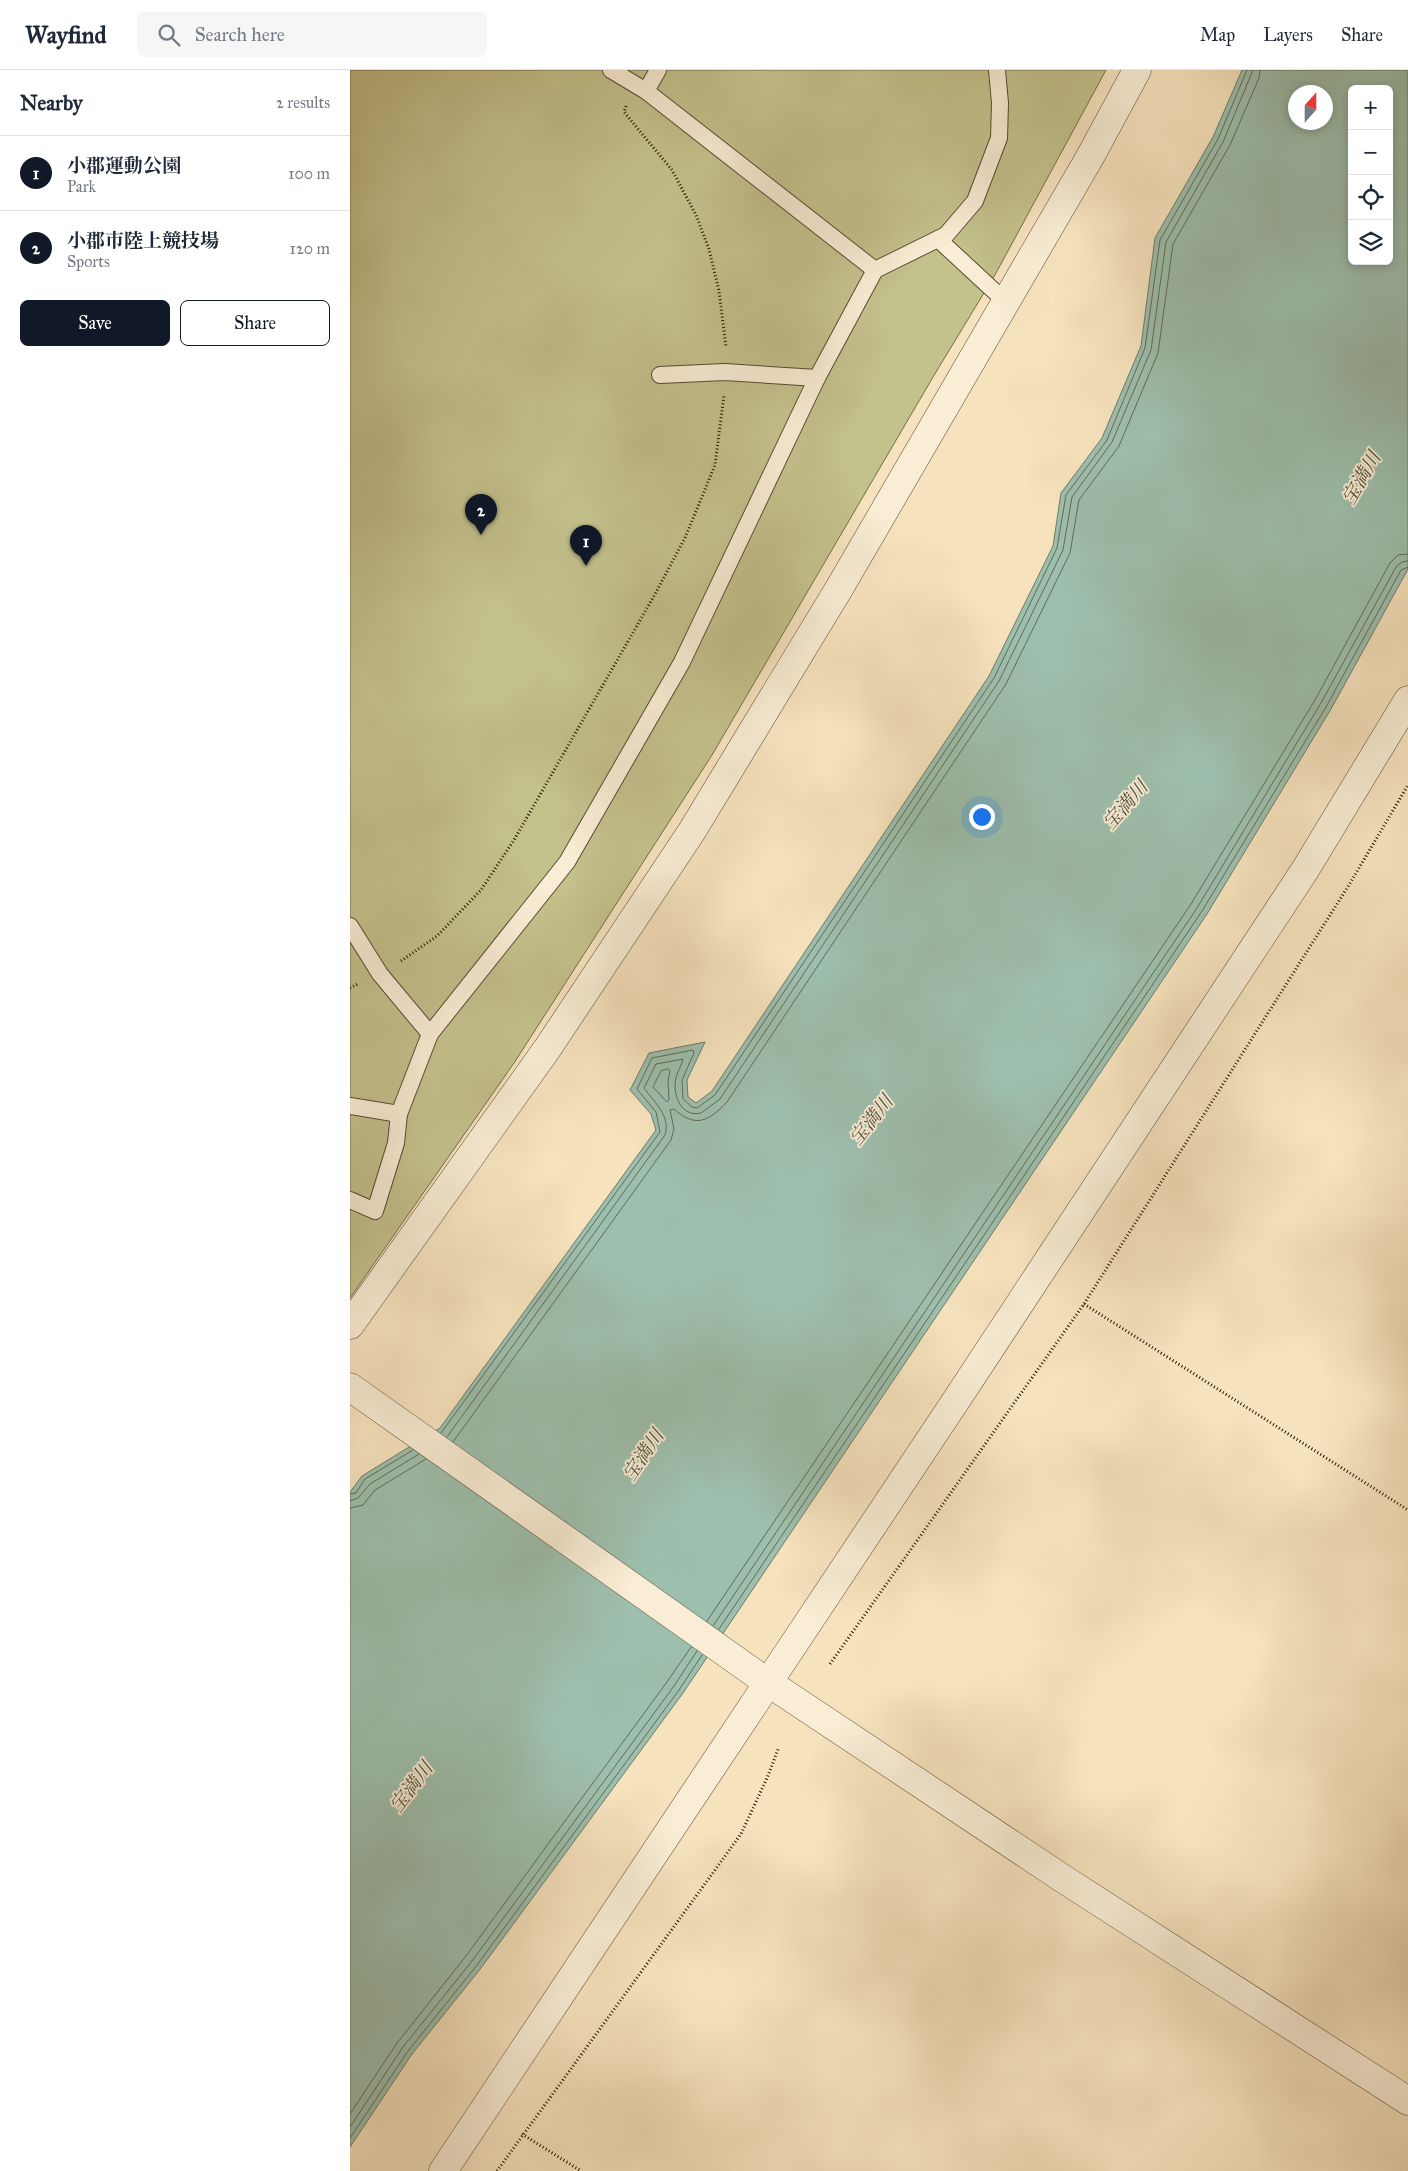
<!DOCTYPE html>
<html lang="en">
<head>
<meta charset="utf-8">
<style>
	body { margin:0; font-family:"IM FELL Great Primer","Noto Serif JP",serif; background:#f6f6f7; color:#1f2937 }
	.controls { position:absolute; right:15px; top:15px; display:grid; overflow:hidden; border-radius:8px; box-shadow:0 2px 8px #0003 }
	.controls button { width:45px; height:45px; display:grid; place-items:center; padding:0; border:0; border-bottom:1px solid #e0e1e3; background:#fff; color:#1f2937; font:25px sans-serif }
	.compass { position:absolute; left:938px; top:15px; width:45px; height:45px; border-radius:50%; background:#fff; box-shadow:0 2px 8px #0003; rotate:21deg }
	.you { position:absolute; left:631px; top:746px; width:18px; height:18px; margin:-12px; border:4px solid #fff; border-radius:50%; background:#1a73e8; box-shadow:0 0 0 8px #1a73e833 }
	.badge { display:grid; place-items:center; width:32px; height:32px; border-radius:50%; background:#111827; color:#fff; font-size:16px; font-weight:700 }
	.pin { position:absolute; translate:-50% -41px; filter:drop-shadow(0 1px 2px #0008) }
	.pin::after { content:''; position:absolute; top:26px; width:18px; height:15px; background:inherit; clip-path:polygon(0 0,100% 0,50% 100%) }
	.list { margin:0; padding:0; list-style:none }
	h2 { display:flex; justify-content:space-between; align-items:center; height:65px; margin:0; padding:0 20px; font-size:21px }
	h2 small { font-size:16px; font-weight:400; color:#747a83 }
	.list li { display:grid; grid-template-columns:32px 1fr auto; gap:15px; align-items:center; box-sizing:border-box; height:75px; padding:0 20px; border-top:1px solid #e0e1e3 }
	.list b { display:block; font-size:19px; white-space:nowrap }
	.list p { margin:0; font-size:16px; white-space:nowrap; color:#747a83 }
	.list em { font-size:16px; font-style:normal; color:#747a83 }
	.actions { display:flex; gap:10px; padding:15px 20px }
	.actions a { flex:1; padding:11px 0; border:1px solid #111827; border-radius:8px; text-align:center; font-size:18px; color:#111827 }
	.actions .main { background:#111827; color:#fff }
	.icon { flex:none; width:28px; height:28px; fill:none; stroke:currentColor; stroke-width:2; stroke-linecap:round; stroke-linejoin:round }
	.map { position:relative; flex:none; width:1058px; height:2101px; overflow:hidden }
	header { display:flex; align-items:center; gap:30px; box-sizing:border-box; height:70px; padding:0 25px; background:#fff; border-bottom:1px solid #e0e1e3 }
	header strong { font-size:24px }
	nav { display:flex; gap:28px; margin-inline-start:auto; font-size:18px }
	.search { width:350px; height:45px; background:#f6f6f7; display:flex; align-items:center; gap:12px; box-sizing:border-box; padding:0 18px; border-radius:8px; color:#747a83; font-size:19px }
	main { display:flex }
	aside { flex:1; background:#fff }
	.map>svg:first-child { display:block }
</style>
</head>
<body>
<header>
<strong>Wayfind</strong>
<div class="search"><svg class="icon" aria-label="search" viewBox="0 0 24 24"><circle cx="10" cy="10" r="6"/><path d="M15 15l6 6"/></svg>Search here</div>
<nav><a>Map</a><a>Layers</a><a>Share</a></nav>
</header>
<main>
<aside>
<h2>Nearby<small>2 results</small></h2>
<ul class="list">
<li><span class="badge">1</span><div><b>小郡運動公園</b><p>Park</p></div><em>100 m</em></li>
<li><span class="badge">2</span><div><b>小郡市陸上競技場</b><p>Sports</p></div><em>120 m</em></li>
</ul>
<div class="actions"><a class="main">Save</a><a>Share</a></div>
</aside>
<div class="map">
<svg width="1058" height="2101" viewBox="0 0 1058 2101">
	<rect width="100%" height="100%" fill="#f6e3be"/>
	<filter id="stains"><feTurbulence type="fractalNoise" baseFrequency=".004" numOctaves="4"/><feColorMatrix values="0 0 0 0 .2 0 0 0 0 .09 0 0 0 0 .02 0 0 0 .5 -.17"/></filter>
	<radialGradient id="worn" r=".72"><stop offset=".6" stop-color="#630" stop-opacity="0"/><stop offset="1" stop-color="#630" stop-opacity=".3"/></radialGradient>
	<polygon fill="#c3c18c" stroke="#746c48" points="0,0 756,0 646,203 583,307 362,685 164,993 0,1228"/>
	<path fill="#9dbfad" stroke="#6d7b69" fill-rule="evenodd" d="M892 0H1058V499L981 639 857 844 333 1623 131 1898 62 1984 0 2077V1422L12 1406 90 1358 306 1060 301 1044 280 1020 299 983 355 972 337 1010 338 1027 346 1033 362 1021 639 606 703 476 711 423 752 368 791 276 805 168 863 67ZM1002 19H1039V191H1002ZM946 22H976V52H946Z"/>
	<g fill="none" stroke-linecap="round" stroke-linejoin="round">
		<g stroke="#616a58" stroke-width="1">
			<polygon points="318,999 320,1001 318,1011 319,1030 317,1032 303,1017 311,1001"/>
			<polyline points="91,1363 310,1062 306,1042 287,1019 302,988 343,980 344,983 332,1010 333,1029 342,1037 347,1038 365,1025 644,608 707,478 716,425 757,370 795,278 810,170 868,69 897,0"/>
			<path d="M97 1367 315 1065C321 1046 304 1032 294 1018L306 994 333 989C332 996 327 1001 326 1008 322 1024 331 1048 351 1043L370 1029 649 611 713 480 722 427 762 372 801 280 816 172 873 72 903 0"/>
			<path d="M103 1372 321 1070 324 1059 320 1040 324 1039C345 1058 358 1052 377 1032L656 614 720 483 729 430 769 376 808 283 823 174 880 75 909 8 910 0"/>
			<polyline points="0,1424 6,1423 15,1409 63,1380"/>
			<polyline points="0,1431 8,1428 20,1414 69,1384"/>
			<polyline points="0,1438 13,1435 25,1420 76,1389"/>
			<polyline points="357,1551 841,834 965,630 1040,493 1048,485 1058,484"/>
			<polyline points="363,1556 847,838 971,633 1046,497 1052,492 1058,491"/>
			<polyline points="369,1559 852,841 976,637 1051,500 1058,497"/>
			<polyline points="0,2044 47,1973 116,1886 317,1612 341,1577"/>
			<polyline points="0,2057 53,1977 122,1891 324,1616 347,1581"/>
			<polyline points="0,2068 58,1981 127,1895 329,1620 352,1585"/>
		</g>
		<defs>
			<g id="service">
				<polyline points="261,0 296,21 525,200"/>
				<polyline points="296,21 308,0"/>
				<polyline points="588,169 656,232"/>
				<polyline points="310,305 375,302 467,308"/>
				<polyline points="0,856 30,904 80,964"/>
				<polyline points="0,1036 49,1044"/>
				<polyline points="0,1130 25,1141 46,1073 49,1044 80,964 217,792 332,592 467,308 525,200 596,165 625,131 649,68 650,33 647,0"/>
			</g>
			<polyline id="minor" points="93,2101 607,1329 955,800 1058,630"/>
			<g id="tertiary">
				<polyline points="0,1255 197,979 342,761 490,517 740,87 787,0"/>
				<polyline points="0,1317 407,1605 712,1808 1058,2031"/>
			</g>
		</defs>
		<use href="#service" stroke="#594932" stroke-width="18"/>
		<use href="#minor" stroke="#594932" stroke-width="29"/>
		<use href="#tertiary" stroke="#594932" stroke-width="29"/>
		<g stroke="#251603" stroke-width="3" stroke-dasharray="1 2.5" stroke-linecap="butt">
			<polyline points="276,36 274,42 322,100 346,145 359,179 369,221 376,277"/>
			<polyline points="51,891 87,866 131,820 164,770 304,526 335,468 365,395 374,325"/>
			<polyline points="0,918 8,914"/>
			<polyline points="734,1234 1058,1440"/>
			<polyline points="480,1594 734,1234 999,815 1058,715"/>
			<polyline points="172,2064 231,2101"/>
			<polyline points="147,2101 391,1764 417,1708 429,1677"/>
		</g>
		<use href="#service" stroke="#f9edd5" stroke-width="16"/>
		<use href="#minor" stroke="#f9edd5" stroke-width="28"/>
		<use href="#tertiary" stroke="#f9edd5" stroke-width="28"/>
	</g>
	<g text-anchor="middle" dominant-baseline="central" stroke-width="4" stroke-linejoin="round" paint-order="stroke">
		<g font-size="19" font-style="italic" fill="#4f513e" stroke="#f9edd5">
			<text transform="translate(1011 408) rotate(-60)">宝満川</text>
			<text transform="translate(775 735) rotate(-49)">宝満川</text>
			<text transform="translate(521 1050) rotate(-52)">宝満川</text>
			<text transform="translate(293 1385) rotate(-56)">宝満川</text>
			<text transform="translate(61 1717) rotate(-53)">宝満川</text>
		</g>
	</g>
	<rect width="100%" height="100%" filter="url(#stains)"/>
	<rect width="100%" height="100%" fill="url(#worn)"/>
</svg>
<div class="controls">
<button>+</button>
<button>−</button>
<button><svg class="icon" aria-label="locate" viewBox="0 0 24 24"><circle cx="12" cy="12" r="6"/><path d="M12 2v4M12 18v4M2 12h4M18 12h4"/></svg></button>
<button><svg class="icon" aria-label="layers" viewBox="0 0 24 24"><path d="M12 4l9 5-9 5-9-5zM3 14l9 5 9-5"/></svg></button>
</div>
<svg class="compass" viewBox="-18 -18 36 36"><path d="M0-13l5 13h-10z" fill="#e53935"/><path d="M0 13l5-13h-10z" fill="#747a83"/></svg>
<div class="you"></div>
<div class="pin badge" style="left:236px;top:496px">1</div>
<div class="pin badge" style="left:131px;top:465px">2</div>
</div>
</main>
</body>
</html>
